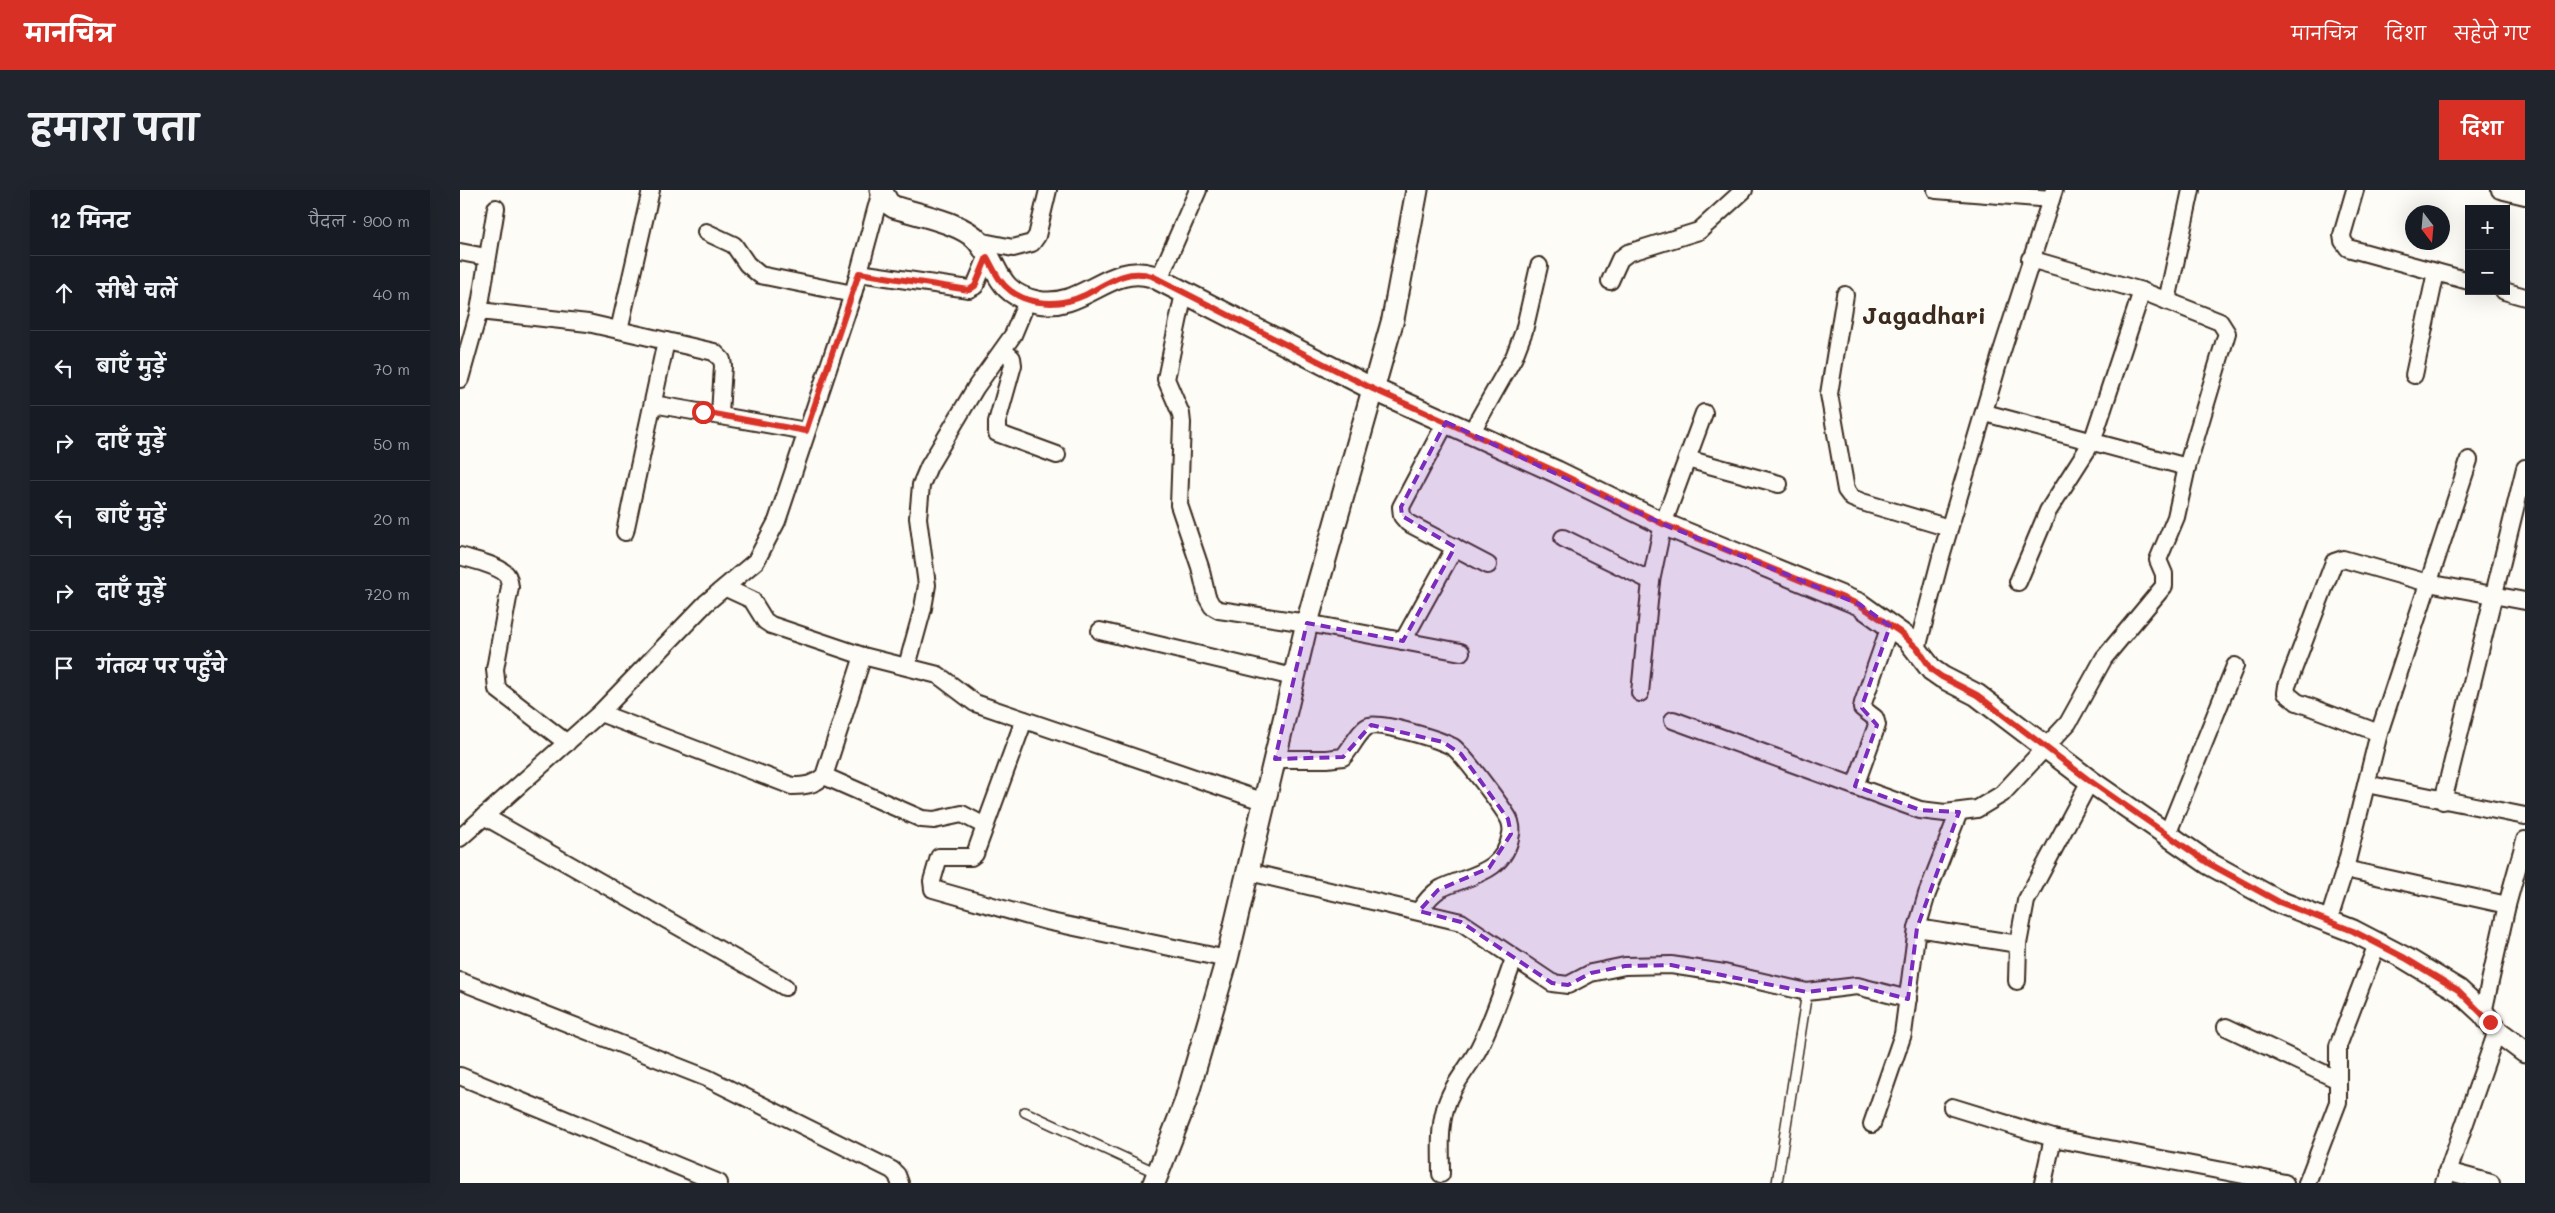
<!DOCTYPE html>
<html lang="hi">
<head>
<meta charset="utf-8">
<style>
	body { margin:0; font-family:Mali,"Playpen Sans Deva",sans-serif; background:#20242c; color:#f1f3f6 }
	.controls { position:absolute; right:15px; top:15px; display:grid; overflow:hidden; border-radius:0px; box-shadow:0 5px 20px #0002 }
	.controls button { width:45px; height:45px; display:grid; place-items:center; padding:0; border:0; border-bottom:1px solid #363941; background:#171b24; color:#f1f3f6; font:25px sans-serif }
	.compass { position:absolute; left:1945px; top:15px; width:45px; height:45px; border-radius:50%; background:#171b24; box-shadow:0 5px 20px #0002; rotate:164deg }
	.stop { position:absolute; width:15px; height:15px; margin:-11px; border:4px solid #d93025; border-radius:50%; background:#fff }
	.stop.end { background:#d93025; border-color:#fff; box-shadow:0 1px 5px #0008 }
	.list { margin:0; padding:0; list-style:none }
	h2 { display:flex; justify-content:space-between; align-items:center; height:65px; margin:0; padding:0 20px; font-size:21px }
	h2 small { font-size:16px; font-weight:400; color:#9ea1a6 }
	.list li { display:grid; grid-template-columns:32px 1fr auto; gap:15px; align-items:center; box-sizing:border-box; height:75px; padding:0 20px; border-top:1px solid #363941 }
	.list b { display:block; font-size:19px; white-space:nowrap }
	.list em { font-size:16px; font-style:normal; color:#9ea1a6 }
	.icon { flex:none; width:28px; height:28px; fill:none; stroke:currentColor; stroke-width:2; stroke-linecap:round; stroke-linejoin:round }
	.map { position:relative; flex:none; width:2065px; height:993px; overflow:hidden; border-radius:0px }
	header { display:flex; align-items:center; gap:30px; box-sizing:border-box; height:70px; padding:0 25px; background:#d93025; color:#fff }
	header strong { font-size:24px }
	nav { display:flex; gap:28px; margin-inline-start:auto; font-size:18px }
	.intro { display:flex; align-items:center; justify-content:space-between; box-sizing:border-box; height:120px; padding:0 30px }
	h1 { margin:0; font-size:35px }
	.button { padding:12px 22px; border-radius:0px; background:#d93025; color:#fff; font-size:18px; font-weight:700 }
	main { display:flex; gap:30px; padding:0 30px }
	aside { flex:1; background:#171b24; border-radius:0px; box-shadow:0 5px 20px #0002 }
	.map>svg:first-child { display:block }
</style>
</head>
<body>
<header>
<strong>मानचित्र</strong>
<nav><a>मानचित्र</a><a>दिशा</a><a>सहेजे गए</a></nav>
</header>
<div class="intro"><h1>हमारा पता</h1><a class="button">दिशा</a></div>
<main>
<aside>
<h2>12 मिनट<small>पैदल · 900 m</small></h2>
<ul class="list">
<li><svg class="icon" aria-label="ahead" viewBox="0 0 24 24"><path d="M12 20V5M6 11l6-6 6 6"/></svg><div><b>सीधे चलें</b></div><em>40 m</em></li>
<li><svg class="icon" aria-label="left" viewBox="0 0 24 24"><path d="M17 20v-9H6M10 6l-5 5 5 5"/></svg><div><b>बाएँ मुड़ें</b></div><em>70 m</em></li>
<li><svg class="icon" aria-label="right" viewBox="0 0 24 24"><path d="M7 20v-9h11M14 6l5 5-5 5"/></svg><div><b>दाएँ मुड़ें</b></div><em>50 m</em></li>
<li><svg class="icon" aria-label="left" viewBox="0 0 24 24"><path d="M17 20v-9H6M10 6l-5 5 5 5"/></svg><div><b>बाएँ मुड़ें</b></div><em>20 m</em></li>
<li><svg class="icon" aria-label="right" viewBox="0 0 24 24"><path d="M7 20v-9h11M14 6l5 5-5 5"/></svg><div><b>दाएँ मुड़ें</b></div><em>720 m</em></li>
<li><svg class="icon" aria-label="arrive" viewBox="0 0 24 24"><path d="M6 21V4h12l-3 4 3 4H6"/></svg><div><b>गंतव्य पर पहुँचे</b></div></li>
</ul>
</aside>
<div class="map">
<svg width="2065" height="993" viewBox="0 0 2065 993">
	<rect width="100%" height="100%" fill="#fdfcf7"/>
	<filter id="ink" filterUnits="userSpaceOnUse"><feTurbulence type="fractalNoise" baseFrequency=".02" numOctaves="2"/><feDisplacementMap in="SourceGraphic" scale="10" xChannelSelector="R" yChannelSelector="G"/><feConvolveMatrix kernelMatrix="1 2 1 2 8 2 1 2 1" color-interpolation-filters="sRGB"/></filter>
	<g filter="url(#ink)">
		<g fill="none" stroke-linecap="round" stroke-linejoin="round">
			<defs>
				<g id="service">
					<polyline points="565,922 697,983"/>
					<polyline points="1317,993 1347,802"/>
				</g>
				<g id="minor">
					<polyline points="1476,0 1591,9"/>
					<polyline points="1895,0 1882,45 1883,51 1888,58 2009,91"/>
					<polyline points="2040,0 2065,6"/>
					<polyline points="246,42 274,55 287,74 300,85 393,104"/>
					<polyline points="518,51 553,58 572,53 577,46 588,0"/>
					<polyline points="0,62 26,67"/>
					<polyline points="399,83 509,99 515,96 527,67"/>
					<polyline points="699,89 738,0"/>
					<polyline points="1150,91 1160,69 1168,63 1239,41 1284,0"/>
					<polyline points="2044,101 2065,107"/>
					<polyline points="724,103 706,189 721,224 722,233 719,315 740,377 747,407 752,416 759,420 847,433 1001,462"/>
					<polyline points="1385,105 1369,204 1386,300 1392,308 1402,312 1489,338"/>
					<polyline points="1707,111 1731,0"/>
					<polyline points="19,121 128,133 254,162 262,170 263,176 260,224"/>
					<polyline points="159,140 191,0"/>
					<polyline points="543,160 552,168 553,175 537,232 537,243 597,265"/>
					<polyline points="1954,185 1976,82"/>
					<polyline points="0,189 19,121 36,18"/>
					<polyline points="193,214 346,241"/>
					<polyline points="1525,223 1727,277"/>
					<polyline points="986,232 941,317 942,326 948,333 1028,375"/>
					<polyline points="1011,243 1054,167 1064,141 1079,76"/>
					<polyline points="1227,269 1319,294"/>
					<polyline points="165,342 206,151"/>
					<polyline points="1103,348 1191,391"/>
					<path d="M0 366C13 370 34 374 45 383 49 386 49 392 50 397L35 479 37 499 107 553"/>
					<polyline points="1558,392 1588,321 1632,252 1682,101"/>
					<polyline points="266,398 292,410 305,431 311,435 403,466 478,485 515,513 805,612"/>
					<polyline points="640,441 833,487"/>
					<polyline points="943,451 995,357"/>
					<polyline points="1457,459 1482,363 1541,164 1594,0"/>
					<polyline points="447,476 463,418 467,395 458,328 461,295 469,276 516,197 553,145 568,109"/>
					<polyline points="1180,503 1191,391 1203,334 1244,223"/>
					<path d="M140 523 332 596C345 596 354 595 364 586L403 466"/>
					<polyline points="564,530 515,664 511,667 479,667 472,691 473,699 586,731 767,769"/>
					<polyline points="1213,530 1460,620 1485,623 1517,619 1542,604 1608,533 1644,468 1704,396 1704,384 1698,370 1716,327 1727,277 1767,143 1760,132 1682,101 1570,69"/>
					<polyline points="1919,543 1837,512 1826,503 1827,496 1874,372 1883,369 1968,393 2065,411"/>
					<path d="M815 569H867L883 567C891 559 900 539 909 536 922 532 981 550 993 557 1003 564 1043 618 1049 629 1051 633 1052 640 1051 644 1044 685 1007 685 980 699 971 704 965 713 959 721"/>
					<polyline points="364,586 462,629 474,630 502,624 525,636"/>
					<polyline points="1906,594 2065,626"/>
					<polyline points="1395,596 1417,535 1415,528 1402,518 1403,513 1430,436"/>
					<polyline points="1983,611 2065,278"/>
					<polyline points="24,626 325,797"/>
					<polyline points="1707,645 1775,476"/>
					<polyline points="0,648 140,523 246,413 296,371 317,331 393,104 421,1"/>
					<polyline points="1885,679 2047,715"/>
					<polyline points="789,682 1001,732 1092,793 1108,795 1131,783 1165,776 1211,775 1264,783 1347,802 1397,796 1448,809"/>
					<polyline points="1868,732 1885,679 1919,543 2009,270"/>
					<polyline points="1457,738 1558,754"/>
					<polyline points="0,791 247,888 432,980 437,985 440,993"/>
					<polyline points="1557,791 1558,754 1566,711 1630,591"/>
					<polyline points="2023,823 2047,715 2065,650"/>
					<polyline points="1766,837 1878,890"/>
					<polyline points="0,886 259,993"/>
					<polyline points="1492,917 1593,948 1825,993"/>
					<polyline points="1412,934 1443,844 1457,738 1467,704 1499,622"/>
					<polyline points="1987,981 2031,993"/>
					<path d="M981 984C981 962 979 940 985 919 991 896 1008 879 1019 858 1033 830 1043 799 1054 769"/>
					<polyline points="1583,993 1593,948"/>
					<polyline points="1847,993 1878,912 1878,856 1917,754"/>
					<polyline points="1984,993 2037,841"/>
				</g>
				<g id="tertiary">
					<path d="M421 0 428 13 434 17C456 24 503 33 518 51 540 77 535 103 577 112 623 121 649 73 692 86L913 199 1097 282 1203 334 1399 414 1448 449 1472 480 1482 487 1517 505 1630 591 1748 673 1819 712 1893 741 1945 768 1998 800 2023 823 2037 841 2065 862"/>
					<polyline points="694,993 725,913 767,769 847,433 933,129 957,0"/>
				</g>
			</defs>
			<use href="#service" stroke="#3b2a1e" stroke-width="12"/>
			<use href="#minor" stroke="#3b2a1e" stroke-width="20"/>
			<use href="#tertiary" stroke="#3b2a1e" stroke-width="25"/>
			<use href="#service" stroke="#fdfcf7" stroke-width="9"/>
			<use href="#minor" stroke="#fdfcf7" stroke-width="16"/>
			<use href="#tertiary" stroke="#fdfcf7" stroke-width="21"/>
		</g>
	</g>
	<g fill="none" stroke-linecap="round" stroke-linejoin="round" filter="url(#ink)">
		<path stroke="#d93025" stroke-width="6" d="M243 222 346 241 399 83 509 100 515 96 527 67C531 74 535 83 540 90 559 116 598 118 625 105 648 93 666 78 692 86L913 199 1097 282 1203 334 1398 414 1440 442 1458 459 1472 480 1482 487 1517 505 1630 591 1748 673 1819 712 1893 741 1945 768 1998 800 2030 832"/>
	</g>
	<path fill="#7b2cbf" fill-opacity="0.2" stroke="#7b2cbf" stroke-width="4" stroke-dasharray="10 6" stroke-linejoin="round" d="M986 232 1203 334 1399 414 1430 436 1403 513 1402 518 1417 535 1395 596 1460 620 1499 622 1457 738 1448 809 1397 796 1347 802 1211 775 1165 776 1131 783 1108 795 1092 793 1001 732 959 721 978 700 1029 678 1051 644 1048 629 1001 564 983 552 911 535 883 567 815 569 847 433 943 451 995 357 942 326 941 317Z"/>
	<g text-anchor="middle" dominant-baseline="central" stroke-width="4.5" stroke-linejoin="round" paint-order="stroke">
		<g font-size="24" font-weight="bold" fill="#3b2a1e" stroke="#fdfcf7">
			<text x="1464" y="124">Jagadhari</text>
		</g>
	</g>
</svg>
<div class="controls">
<button>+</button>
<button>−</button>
</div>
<svg class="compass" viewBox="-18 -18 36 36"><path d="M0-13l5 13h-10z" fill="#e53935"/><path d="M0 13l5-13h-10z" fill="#9ea1a6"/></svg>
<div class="stop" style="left:243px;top:222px"></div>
<div class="stop end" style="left:2030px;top:832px"></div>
</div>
</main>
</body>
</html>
